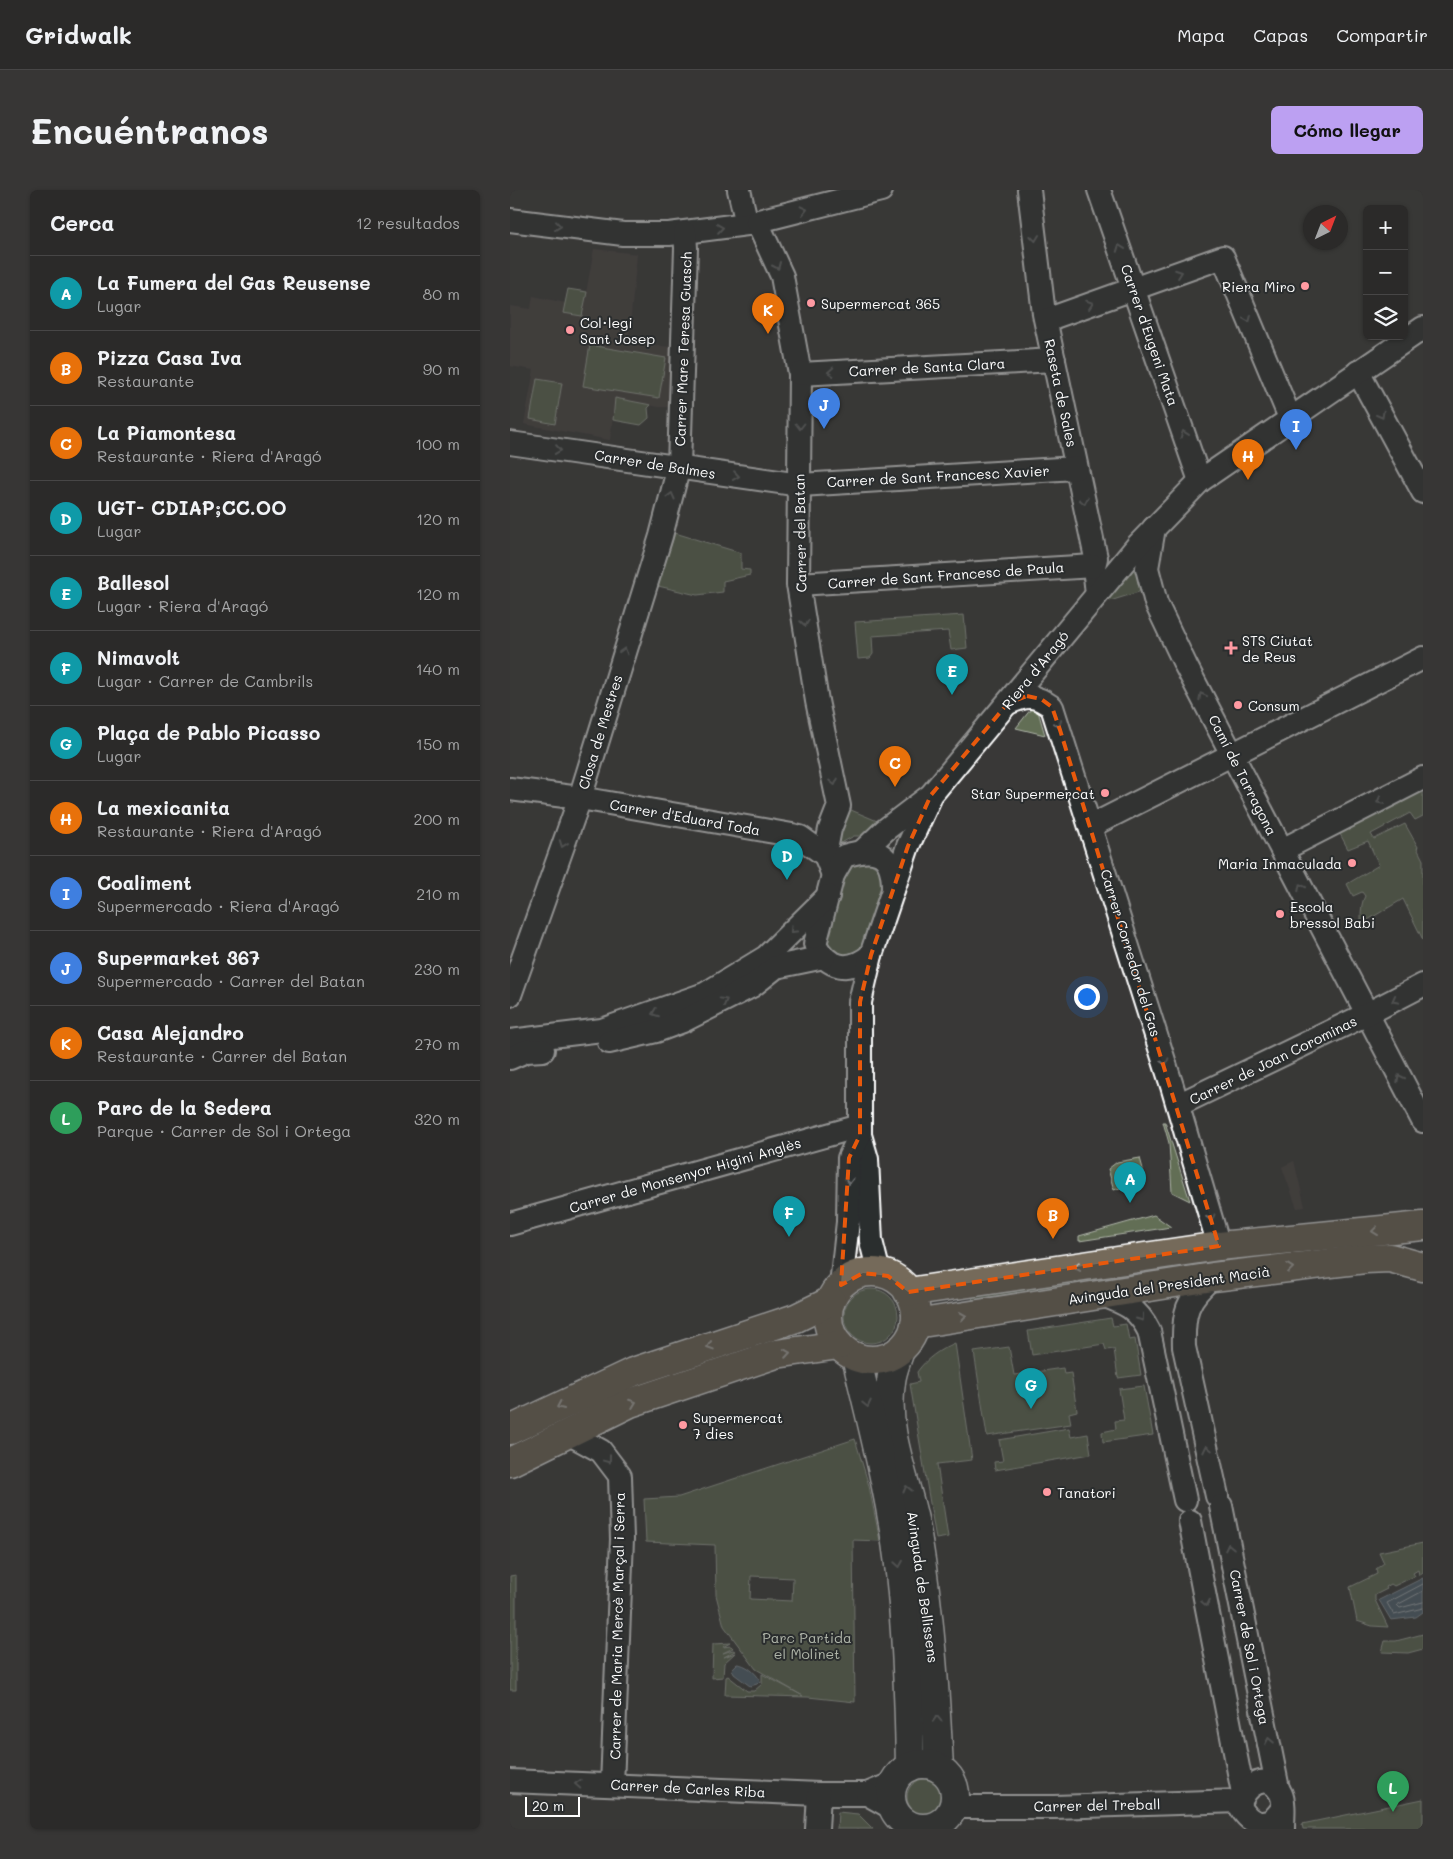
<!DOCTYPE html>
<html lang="es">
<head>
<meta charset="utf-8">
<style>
	body { margin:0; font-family:Mali,sans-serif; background:#373635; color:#f1f3f6 }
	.controls { position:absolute; right:15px; top:15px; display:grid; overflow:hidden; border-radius:8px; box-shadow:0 1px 4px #0004 }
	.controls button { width:45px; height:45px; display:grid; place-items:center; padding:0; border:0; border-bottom:1px solid #474646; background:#2b2a29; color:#f1f3f6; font:25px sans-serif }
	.compass { position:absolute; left:793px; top:15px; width:45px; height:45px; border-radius:50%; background:#2b2a29; box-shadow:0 1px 4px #0004; rotate:42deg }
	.scale { position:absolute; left:15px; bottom:12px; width:55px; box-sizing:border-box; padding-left:5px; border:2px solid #fff; border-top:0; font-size:14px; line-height:18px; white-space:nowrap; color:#fff; -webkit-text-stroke:4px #2a2d2e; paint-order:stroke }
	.you { position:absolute; left:576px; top:806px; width:18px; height:18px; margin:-12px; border:4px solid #fff; border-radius:50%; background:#1a73e8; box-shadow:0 0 0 8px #1a73e833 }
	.badge { display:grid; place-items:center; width:32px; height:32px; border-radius:50%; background:#bca0f2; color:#fff; font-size:16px; font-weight:700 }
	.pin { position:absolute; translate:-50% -41px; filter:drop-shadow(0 1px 2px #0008) }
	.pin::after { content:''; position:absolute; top:26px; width:18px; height:15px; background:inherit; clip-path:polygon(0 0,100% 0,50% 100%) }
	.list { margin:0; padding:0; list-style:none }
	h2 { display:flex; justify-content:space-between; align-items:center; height:65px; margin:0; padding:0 20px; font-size:21px }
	h2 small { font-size:16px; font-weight:400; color:#a6a7a8 }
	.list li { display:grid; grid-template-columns:32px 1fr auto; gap:15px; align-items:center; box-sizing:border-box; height:75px; padding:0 20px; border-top:1px solid #474646 }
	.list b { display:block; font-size:19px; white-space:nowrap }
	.list p { margin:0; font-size:16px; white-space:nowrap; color:#a6a7a8 }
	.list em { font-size:16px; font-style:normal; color:#a6a7a8 }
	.icon { flex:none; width:28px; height:28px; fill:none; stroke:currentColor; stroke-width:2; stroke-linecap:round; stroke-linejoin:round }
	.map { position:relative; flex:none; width:913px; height:1639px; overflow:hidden; border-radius:8px }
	header { display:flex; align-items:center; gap:30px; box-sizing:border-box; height:70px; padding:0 25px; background:#2b2a29; border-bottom:1px solid #474646 }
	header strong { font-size:24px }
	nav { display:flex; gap:28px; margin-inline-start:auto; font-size:18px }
	.intro { display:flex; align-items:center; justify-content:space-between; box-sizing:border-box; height:120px; padding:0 30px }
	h1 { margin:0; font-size:35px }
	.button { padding:12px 22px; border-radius:8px; background:#bca0f2; color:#111; font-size:18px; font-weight:700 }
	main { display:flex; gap:30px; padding:0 30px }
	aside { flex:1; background:#2b2a29; border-radius:8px; box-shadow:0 1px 4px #0004 }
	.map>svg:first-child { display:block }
</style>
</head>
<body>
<header>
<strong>Gridwalk</strong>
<nav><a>Mapa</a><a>Capas</a><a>Compartir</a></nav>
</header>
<div class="intro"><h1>Encuéntranos</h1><a class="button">Cómo llegar</a></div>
<main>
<aside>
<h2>Cerca<small>12 resultados</small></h2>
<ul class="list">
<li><span class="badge" style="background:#0f9aa8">A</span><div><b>La Fumera del Gas Reusense</b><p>Lugar</p></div><em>80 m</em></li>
<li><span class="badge" style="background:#e8710a">B</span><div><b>Pizza Casa Iva</b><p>Restaurante</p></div><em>90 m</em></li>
<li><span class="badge" style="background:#e8710a">C</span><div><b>La Piamontesa</b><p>Restaurante · Riera d'Aragó</p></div><em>100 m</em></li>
<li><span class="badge" style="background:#0f9aa8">D</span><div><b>UGT- CDIAP;CC.OO</b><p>Lugar</p></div><em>120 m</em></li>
<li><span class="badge" style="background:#0f9aa8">E</span><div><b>Ballesol</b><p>Lugar · Riera d'Aragó</p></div><em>120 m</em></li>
<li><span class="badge" style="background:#0f9aa8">F</span><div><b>Nimavolt</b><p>Lugar · Carrer de Cambrils</p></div><em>140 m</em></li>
<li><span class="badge" style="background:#0f9aa8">G</span><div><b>Plaça de Pablo Picasso</b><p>Lugar</p></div><em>150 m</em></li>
<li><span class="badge" style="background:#e8710a">H</span><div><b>La mexicanita</b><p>Restaurante · Riera d'Aragó</p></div><em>200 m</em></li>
<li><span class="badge" style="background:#3f7fe0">I</span><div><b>Coaliment</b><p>Supermercado · Riera d'Aragó</p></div><em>210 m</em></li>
<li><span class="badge" style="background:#3f7fe0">J</span><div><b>Supermarket 367</b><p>Supermercado · Carrer del Batan</p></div><em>230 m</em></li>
<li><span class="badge" style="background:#e8710a">K</span><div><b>Casa Alejandro</b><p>Restaurante · Carrer del Batan</p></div><em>270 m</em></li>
<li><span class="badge" style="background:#2e9e5b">L</span><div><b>Parc de la Sedera</b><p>Parque · Carrer de Sol i Ortega</p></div><em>320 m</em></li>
</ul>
</aside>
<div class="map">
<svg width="913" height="1639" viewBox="0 0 913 1639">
	<rect width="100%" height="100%" fill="#393837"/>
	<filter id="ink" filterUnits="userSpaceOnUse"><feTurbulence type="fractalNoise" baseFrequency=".02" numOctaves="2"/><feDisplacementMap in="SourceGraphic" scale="10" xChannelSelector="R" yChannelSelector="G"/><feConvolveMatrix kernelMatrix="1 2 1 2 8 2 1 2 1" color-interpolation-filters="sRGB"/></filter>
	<g filter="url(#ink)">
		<g fill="#4b4542">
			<polygon points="84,59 127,64 118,154 165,157 163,217 149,217 105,208 100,250 14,234 24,180 0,176 0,116 21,119 23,106 55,113 54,123 72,126"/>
			<polygon points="784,971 795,1017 787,1018 772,977"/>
		</g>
		<g fill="#626e55" stroke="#b0b6aa" fill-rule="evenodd">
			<polygon points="58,99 77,102 72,126 53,123"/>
			<polygon points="80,155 156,168 149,208 73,196"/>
			<polygon points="27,189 52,193 45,234 20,229"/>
			<polygon points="105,208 141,215 138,218 139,228 131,235 103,230"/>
			<polygon points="165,343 231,363 231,379 240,380 240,385 213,391 213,402 187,405 148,396"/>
			<polygon points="629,372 635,400 600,411 599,409"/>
			<polygon points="454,425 457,458 441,460 438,441 362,446 363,464 360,468 348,469 345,432"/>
			<polygon points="521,519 528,521 535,545 506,538"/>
			<path d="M913 600V626L905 630 900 623 861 644 864 649 895 634 908 657 907 658 913 670V750L893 709 856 731H851C851 722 851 714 855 706L852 702 843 706 837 694 869 675 858 651 838 659 829 642Z"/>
			<polygon points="335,620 341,620 372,633 354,646 344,646 333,652 323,662"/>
			<path d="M354 671C365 675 369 679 373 691L352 758 336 769 319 759C316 746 329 692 337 680 341 674 347 672 354 671Z"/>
			<polygon points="653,932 655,932 680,1011 662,1002 659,953"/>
			<polygon points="630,968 633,979 631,991 604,1000 598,979 607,972"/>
			<polygon points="644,1025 661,1037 569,1051 569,1046"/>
			<polygon points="858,1053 859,1058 637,1086 635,1079"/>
			<polygon points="624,1080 625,1088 463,1112 462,1105"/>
			<circle cx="361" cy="1126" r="27"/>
			<polygon points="601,1128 603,1136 616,1134 619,1150 625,1149 631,1185 608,1188 604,1159 596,1160 594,1154 522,1165 518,1141"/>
			<path d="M445 1153 462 1270 427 1274 438 1347 426 1349 400 1194 409 1192 407 1182C417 1168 429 1160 445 1153Z"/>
			<polygon points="499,1157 504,1185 553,1178 554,1184 561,1183 567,1221 559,1223 561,1234 477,1246 464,1162"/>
			<polygon points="634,1196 643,1245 593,1252 592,1242 606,1239 605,1231 614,1230 609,1199"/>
			<polygon points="559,1238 561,1247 578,1244 581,1264 485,1280 484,1272 493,1271 489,1250"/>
			<path d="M345 1249 359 1296 370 1351 343 1350 345 1512 298 1507 215 1505 216 1487 218 1486 237 1501H244L252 1494V1484L293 1506 246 1479 214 1436 206 1405 205 1355 136 1352 134 1309 169 1307ZM241 1386 283 1388 282 1411 240 1409Z"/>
			<polygon points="913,1353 913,1382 909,1385 908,1380 903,1383 905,1386 884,1396 881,1394 876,1397 877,1399 865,1405 865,1410 878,1437 862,1436 847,1431 840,1397 867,1384 866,1379 874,1373 869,1362"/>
			<polygon points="6,1385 6,1500 0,1500 0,1386"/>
			<polygon points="913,1444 913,1459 898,1463 872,1462 875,1451 886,1451"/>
			<polygon points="220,1453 213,1457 221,1456 223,1458 213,1463 223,1460 225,1461 214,1467 225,1463 214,1473 213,1487 202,1488 203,1454"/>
			<circle cx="415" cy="1607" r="18"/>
			<polygon points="913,1609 913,1639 793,1639 792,1634"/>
			<polygon points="328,1622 348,1624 363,1639 327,1639"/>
		</g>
		<g fill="#526675" stroke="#97a3ac">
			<polygon points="913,1388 913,1422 906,1427 881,1430 869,1410"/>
			<path d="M227 1474C235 1474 247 1483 250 1491L247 1494 240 1496 224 1484 222 1479Z"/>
		</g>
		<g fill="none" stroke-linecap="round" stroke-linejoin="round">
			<g stroke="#bac2c8" stroke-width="1">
				<polyline points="913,1394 877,1413 884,1425 913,1418"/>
				<polyline points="913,1401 887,1415 890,1418 913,1412"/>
			</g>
			<defs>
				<g id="street">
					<polyline points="229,0 237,34"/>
					<polyline points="519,0 534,124 586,368 584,376 587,404"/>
					<polyline points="589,0 690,291"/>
					<polyline points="0,30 113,44 159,44 237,34 371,0"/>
					<polyline points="247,32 272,86 290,184 288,394 307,511 329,616 320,639 315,665 323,685"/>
					<polyline points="536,130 713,67 780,228"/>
					<polyline points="848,182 913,302"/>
					<polyline points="290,184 544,170"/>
					<polyline points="0,253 290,295 566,278"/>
					<polyline points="644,338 637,378 646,413 676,476 913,931"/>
					<polyline points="288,394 584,376"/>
					<path d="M498 513C518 505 524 504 542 517L662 896 709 1056"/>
					<polyline points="0,599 70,608 282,645 290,647 315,665"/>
					<polyline points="581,636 913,468"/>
					<polyline points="354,660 375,640 421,605 628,355 690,291 913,138"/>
					<polyline points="772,660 913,588"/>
					<path d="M361 765C339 783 318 779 305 754L323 685 334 666C366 656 383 661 383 699"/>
					<polyline points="0,805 70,608 151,346 169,276 176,58 175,43"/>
					<polyline points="0,851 92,840 195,804 256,767 318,706"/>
					<polyline points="99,852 146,841 173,831 242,796 266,777 314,767"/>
					<polyline points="0,868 16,861 33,860"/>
					<polyline points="668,915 857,824 913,795"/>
					<polyline points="0,1034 350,936"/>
					<polyline points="369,1083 361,1051 357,969 350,945 350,812 361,765 398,656 420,608"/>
					<path d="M703 1087C676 1109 673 1123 674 1157L707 1306"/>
					<polyline points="331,1095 338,1032 339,968 350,945"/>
					<path d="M590 1104C614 1113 627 1117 639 1141L675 1310"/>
					<polyline points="58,1243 91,1261 110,1286 112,1349 102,1595"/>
					<polyline points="711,1316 768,1599"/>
					<polyline points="680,1331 733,1603"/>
					<polyline points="0,1591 309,1604 357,1604 384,1593"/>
					<polyline points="357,1604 384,1619"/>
					<polyline points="444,1617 544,1617 730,1611"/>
					<path d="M773 1617C761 1639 741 1638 730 1616 733 1594 760 1580 771 1604 775 1613 773 1628 773 1639"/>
					<polyline points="307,1639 309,1604"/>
				</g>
				<g id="secondary">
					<path d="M390 1160C387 1170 382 1181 381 1192 373 1244 399 1295 407 1345 420 1422 425 1500 429 1578"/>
					<path d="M346 1167C363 1238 382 1310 390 1383 397 1448 399 1512 400 1577"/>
					<circle cx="413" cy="1606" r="32"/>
				</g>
				<g id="primary">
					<circle cx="362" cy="1126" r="44"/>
					<polyline points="398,1102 709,1056 913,1036"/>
					<polyline points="405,1134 703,1087 855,1069 880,1068 913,1077"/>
					<polyline points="0,1240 123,1182 286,1128 321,1111"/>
					<polyline points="0,1272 120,1213 266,1164 329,1155"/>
				</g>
			</defs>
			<use href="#street" stroke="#fff" stroke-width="26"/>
			<use href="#secondary" stroke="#fff" stroke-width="31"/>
			<use href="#primary" stroke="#fff" stroke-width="31"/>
			<use href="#street" stroke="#2a2d2e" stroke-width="22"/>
			<use href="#secondary" stroke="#2a2d2e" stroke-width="28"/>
			<use href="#primary" stroke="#746a5a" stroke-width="28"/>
		</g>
		<defs><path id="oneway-chevron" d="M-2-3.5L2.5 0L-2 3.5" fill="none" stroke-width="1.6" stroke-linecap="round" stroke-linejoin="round" transform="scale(1.25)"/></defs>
		<g stroke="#6a6c6d">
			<use href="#oneway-chevron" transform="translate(294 20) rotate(-13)"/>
			<use href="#oneway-chevron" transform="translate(48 36) rotate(7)"/>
			<use href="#oneway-chevron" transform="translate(210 38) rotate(-8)"/>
			<use href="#oneway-chevron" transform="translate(525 48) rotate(83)"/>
			<use href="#oneway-chevron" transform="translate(610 58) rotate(-110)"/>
			<use href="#oneway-chevron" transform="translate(267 76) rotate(66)"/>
			<use href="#oneway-chevron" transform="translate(669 83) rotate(-20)"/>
			<use href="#oneway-chevron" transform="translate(580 114) rotate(-19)"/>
			<use href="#oneway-chevron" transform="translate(738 129) rotate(67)"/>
			<use href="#oneway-chevron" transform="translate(321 182) rotate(177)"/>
			<use href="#oneway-chevron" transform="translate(871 225) rotate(61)"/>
			<use href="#oneway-chevron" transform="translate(290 236) rotate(90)"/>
			<use href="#oneway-chevron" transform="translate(674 244) rotate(-109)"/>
			<use href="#oneway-chevron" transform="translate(48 260) rotate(8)"/>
			<use href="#oneway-chevron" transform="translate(226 286) rotate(8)"/>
			<use href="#oneway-chevron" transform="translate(161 306) rotate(-76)"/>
			<use href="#oneway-chevron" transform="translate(574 311) rotate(78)"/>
			<use href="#oneway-chevron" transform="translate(295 433) rotate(81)"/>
			<use href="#oneway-chevron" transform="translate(114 461) rotate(-73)"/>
			<use href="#oneway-chevron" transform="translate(692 506) rotate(-118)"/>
			<use href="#oneway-chevron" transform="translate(548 534) rotate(69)"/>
			<use href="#oneway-chevron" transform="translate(324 592) rotate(78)"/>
			<use href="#oneway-chevron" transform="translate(870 611) rotate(153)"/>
			<use href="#oneway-chevron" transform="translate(53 654) rotate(110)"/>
			<use href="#oneway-chevron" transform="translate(791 697) rotate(-117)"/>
			<use href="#oneway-chevron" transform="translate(283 740) rotate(135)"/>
			<use href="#oneway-chevron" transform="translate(885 810) rotate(152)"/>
			<use href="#oneway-chevron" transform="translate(214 811) rotate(-29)"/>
			<use href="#oneway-chevron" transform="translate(145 823) rotate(159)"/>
			<use href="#oneway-chevron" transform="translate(655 872) rotate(73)"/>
			<use href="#oneway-chevron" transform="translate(890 888) rotate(-117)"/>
			<use href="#oneway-chevron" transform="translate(339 991) rotate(91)"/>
			<use href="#oneway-chevron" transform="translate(701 1028) rotate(74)"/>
			<use href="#oneway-chevron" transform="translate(631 1128) rotate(54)"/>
			<use href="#oneway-chevron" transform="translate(357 1214) rotate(77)"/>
			<use href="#oneway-chevron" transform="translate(697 1259) rotate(-103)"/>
			<use href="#oneway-chevron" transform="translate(98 1270) rotate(53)"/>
			<use href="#oneway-chevron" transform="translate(397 1299) rotate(-104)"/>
			<use href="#oneway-chevron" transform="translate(719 1357) rotate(-102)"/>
			<use href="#oneway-chevron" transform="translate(389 1374) rotate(81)"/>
			<use href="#oneway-chevron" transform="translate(696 1413) rotate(79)"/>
			<use href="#oneway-chevron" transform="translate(427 1529) rotate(-92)"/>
			<use href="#oneway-chevron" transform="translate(759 1551) rotate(-101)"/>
			<use href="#oneway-chevron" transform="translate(68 1594) rotate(-177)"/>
		</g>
		<g stroke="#c0bcb5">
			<use href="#oneway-chevron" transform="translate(865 1041) rotate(173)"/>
			<use href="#oneway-chevron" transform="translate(567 1077) rotate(172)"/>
			<use href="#oneway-chevron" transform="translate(780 1078) rotate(-7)"/>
			<use href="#oneway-chevron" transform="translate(453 1126) rotate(-9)"/>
			<use href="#oneway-chevron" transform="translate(200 1156) rotate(162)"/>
			<use href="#oneway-chevron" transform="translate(277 1163) rotate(-9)"/>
			<use href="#oneway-chevron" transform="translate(123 1213) rotate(-21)"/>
			<use href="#oneway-chevron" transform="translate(50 1216) rotate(155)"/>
		</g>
	</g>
	<path d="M0 0H913V1639H0ZM517 506 531 509 542 517 550 540 709 1056 398 1102 378 1086 353 1083 331 1095 339 968 350 945V812L361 765 398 656 421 605 498 513Z" fill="#393837" fill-opacity=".55" fill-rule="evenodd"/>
	<path fill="none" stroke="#e8590c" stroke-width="4" stroke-dasharray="10 6" stroke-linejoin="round" d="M517 506 531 509 542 517 550 540 709 1056 398 1102 378 1086 353 1083 331 1095 339 968 350 945V812L361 765 398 656 421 605 498 513Z"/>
	<g fill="#ff9aa2" stroke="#2a2d2e" stroke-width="2">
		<circle cx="795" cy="96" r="5"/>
		<circle cx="301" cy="113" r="5"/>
		<circle cx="60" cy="140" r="5"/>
		<path d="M718.5 450.5h5v5h5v5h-5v5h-5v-5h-5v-5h5z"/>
		<circle cx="728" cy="515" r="5"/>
		<circle cx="595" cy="603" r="5"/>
		<circle cx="842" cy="673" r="5"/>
		<circle cx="770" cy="724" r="5"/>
		<circle cx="173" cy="1235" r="5"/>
		<circle cx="537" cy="1302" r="5"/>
	</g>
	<g text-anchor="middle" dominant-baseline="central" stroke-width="4" stroke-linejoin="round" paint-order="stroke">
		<g font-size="14" fill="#fff" stroke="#2a2d2e" text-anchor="start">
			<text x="785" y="96" text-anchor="end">Riera Miro</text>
			<text x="311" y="113">Supermercat 365</text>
			<text x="70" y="132">Col·legi<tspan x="70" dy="16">Sant Josep</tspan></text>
			<text x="732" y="450">STS Ciutat<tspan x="732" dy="16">de Reus</tspan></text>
			<text x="738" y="515">Consum</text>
			<text x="585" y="603" text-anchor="end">Star Supermercat</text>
			<text x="832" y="673" text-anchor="end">Maria Inmaculada</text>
			<text x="780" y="716">Escola<tspan x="780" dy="16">bressol Babi</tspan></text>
			<text x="183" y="1227">Supermercat<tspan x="183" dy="16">7 dies</tspan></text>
			<text x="547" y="1302">Tanatori</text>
		</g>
		<g font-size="14" fill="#fff" stroke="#2a2d2e">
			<text transform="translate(640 145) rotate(71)">Carrer d'Eugeni Mata</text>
			<text transform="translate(173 159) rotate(-88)">Carrer Mare Teresa Guasch</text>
			<text transform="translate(417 177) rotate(-3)">Carrer de Santa Clara</text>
			<text transform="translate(551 203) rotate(78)">Raseta de Sales</text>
			<text transform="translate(145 274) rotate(9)">Carrer de Balmes</text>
			<text transform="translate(428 286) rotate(-3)">Carrer de Sant Francesc Xavier</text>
			<text transform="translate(290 343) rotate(-91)">Carrer del Batan</text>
			<text transform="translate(436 385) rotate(-4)">Carrer de Sant Francesc de Paula</text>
			<text transform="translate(525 480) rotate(-51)">Riera d'Aragó</text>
			<text transform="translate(90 542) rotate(-73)">Closa de Mestres</text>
			<text transform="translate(733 585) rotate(63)">Camí de Tarragona</text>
			<text transform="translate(175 627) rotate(10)">Carrer d'Eduard Toda</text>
			<text transform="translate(621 763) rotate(73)">Carrer Corredor del Gas</text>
			<text transform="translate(763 870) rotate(-26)">Carrer de Joan Corominas</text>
			<text transform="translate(175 985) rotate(-16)">Carrer de Monsenyor Higini Anglès</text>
			<text transform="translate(659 1095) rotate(-8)">Avinguda del President Macià</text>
			<text transform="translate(413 1397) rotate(82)">Avinguda de Bellissens</text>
			<text transform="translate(107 1436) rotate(-89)">Carrer de Maria Mercè Marçal i Serra</text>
			<text transform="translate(740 1457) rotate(79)">Carrer de Sol i Ortega</text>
			<text transform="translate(178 1598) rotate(3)">Carrer de Carles Riba</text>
			<text transform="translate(587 1615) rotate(-1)">Carrer del Treball</text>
		</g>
		<g font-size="14" fill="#b0b6aa" stroke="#2a2d2e">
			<text x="297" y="1447">Parc Partida<tspan x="297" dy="16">el Molinet</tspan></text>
		</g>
	</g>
</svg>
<div class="controls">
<button>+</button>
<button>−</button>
<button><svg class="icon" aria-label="layers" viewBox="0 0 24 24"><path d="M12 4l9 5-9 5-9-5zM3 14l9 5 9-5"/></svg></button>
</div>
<svg class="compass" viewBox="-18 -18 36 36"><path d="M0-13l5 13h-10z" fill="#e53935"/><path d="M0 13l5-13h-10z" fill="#a6a7a8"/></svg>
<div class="scale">20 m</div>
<div class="you"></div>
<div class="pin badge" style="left:620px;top:1013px;background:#0f9aa8">A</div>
<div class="pin badge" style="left:543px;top:1049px;background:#e8710a">B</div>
<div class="pin badge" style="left:385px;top:597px;background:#e8710a">C</div>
<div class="pin badge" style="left:277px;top:690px;background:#0f9aa8">D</div>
<div class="pin badge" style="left:442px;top:505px;background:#0f9aa8">E</div>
<div class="pin badge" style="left:279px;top:1047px;background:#0f9aa8">F</div>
<div class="pin badge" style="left:521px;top:1219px;background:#0f9aa8">G</div>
<div class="pin badge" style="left:738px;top:290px;background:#e8710a">H</div>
<div class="pin badge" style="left:786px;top:260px;background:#3f7fe0">I</div>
<div class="pin badge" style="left:314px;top:239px;background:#3f7fe0">J</div>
<div class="pin badge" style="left:258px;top:144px;background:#e8710a">K</div>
<div class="pin badge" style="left:883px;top:1622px;background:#2e9e5b">L</div>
</div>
</main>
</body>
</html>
